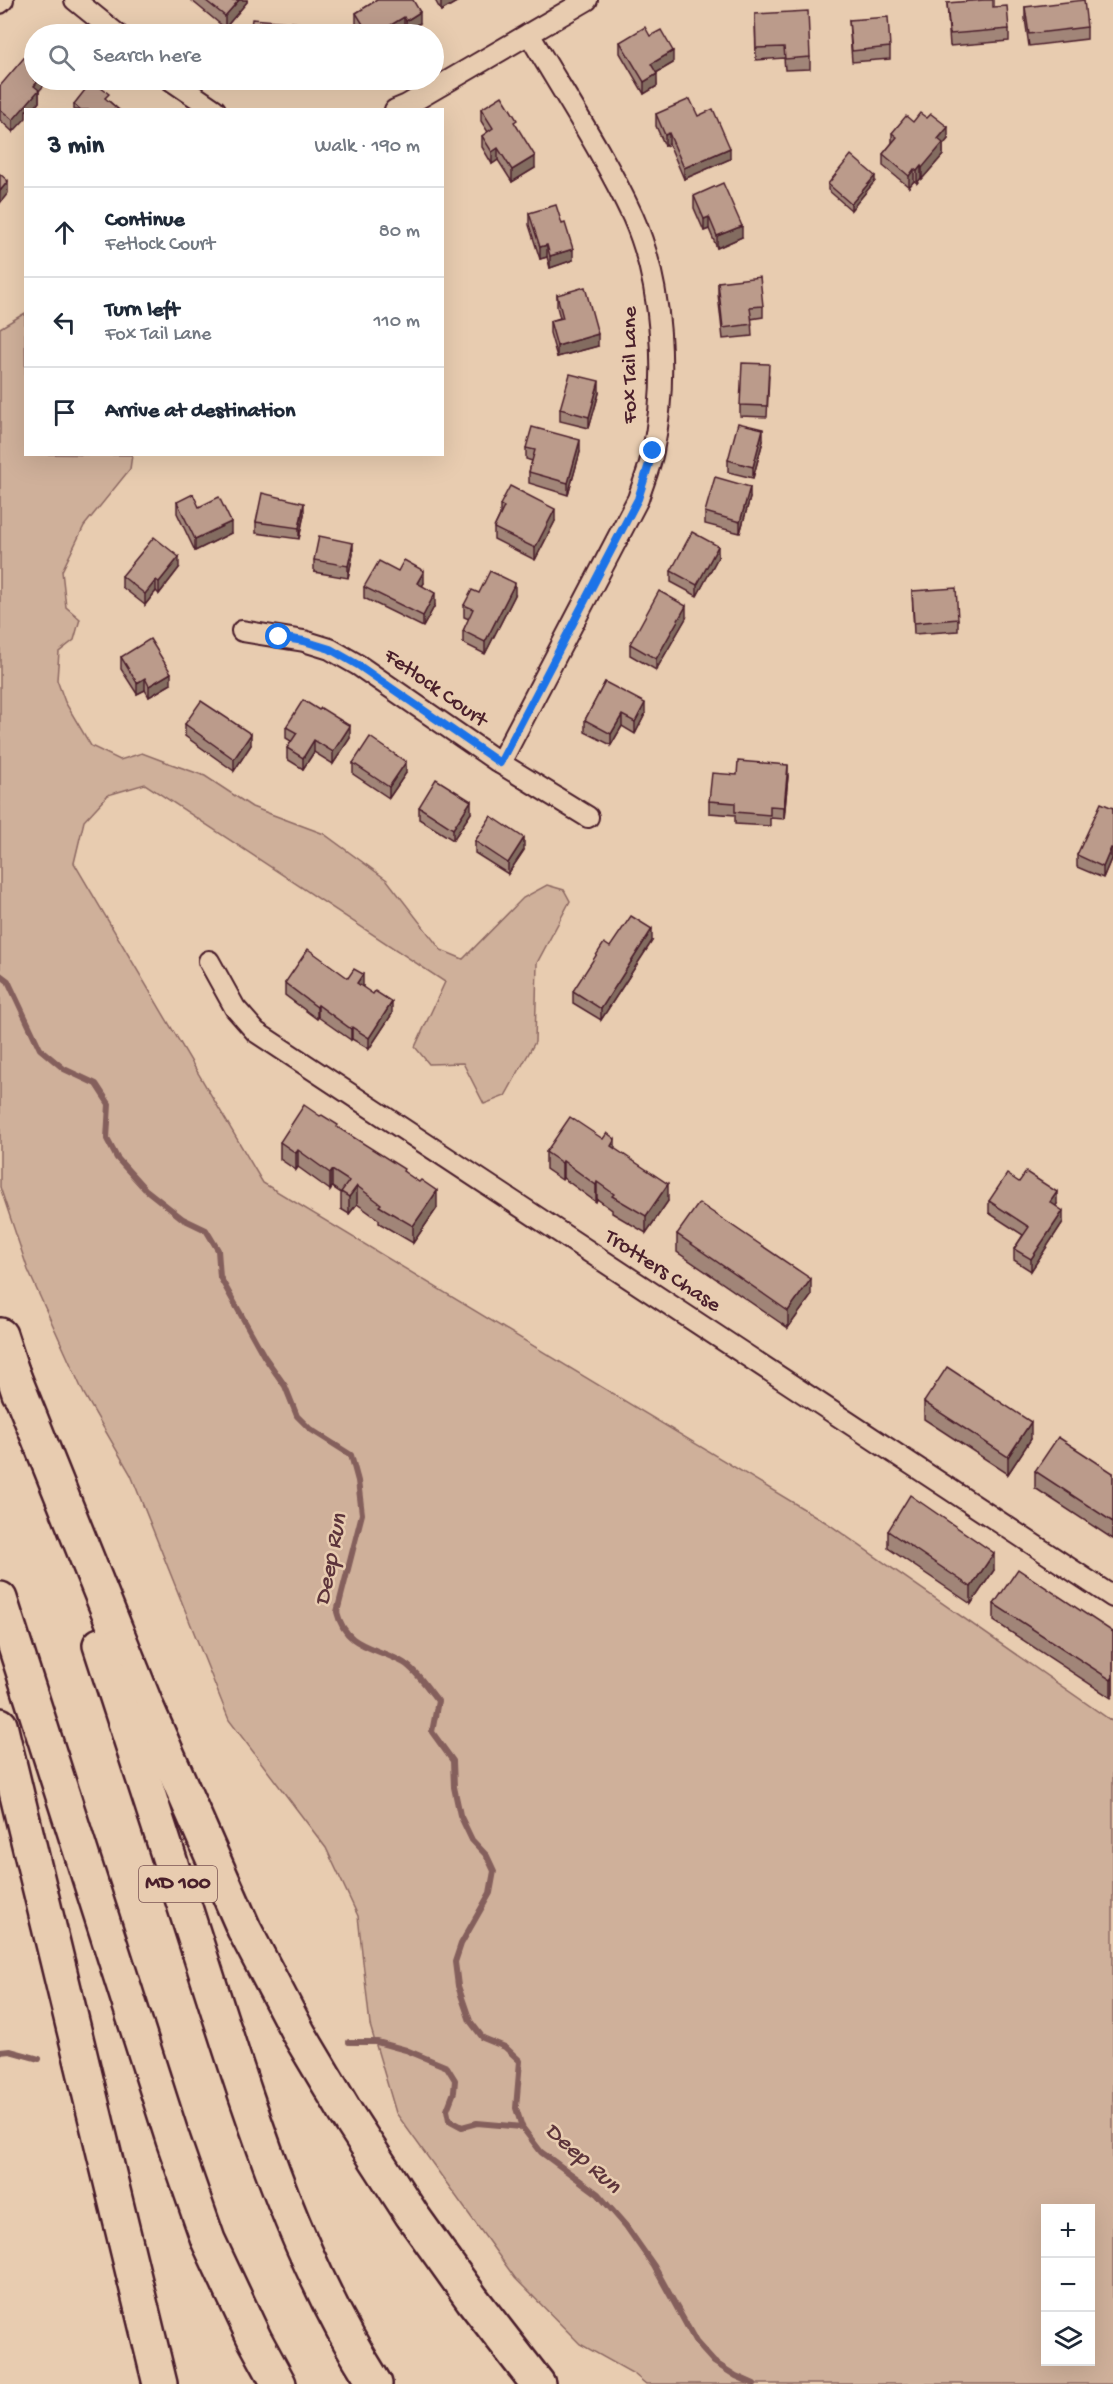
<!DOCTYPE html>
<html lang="en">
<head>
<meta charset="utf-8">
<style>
	body { margin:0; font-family:"Gochi Hand",sans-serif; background:#f2f2f3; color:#1f2937 }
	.controls { position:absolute; right:18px; bottom:18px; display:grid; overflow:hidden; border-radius:0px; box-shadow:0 6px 24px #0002 }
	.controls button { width:54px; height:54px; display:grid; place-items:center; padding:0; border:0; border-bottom:2px solid #e0e1e3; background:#fff; color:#1f2937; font:30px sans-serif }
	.stop { position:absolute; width:18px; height:18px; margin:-14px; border:4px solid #1a73e8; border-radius:50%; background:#fff }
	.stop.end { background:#1a73e8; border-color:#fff; box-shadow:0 2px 6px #0008 }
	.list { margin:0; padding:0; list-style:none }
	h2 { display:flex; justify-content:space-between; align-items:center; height:78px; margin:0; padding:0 24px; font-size:26px }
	h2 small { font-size:20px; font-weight:400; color:#747a83 }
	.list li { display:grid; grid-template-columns:39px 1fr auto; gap:18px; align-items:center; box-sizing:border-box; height:90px; padding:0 24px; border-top:2px solid #e0e1e3 }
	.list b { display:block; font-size:22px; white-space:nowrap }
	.list p { margin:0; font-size:20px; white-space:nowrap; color:#747a83 }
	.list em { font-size:20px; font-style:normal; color:#747a83 }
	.icon { flex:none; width:33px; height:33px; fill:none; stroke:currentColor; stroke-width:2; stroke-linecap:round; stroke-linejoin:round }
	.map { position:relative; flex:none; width:1113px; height:2384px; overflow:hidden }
	.search { position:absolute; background:#fff; box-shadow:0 6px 24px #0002; left:24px; top:24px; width:420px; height:66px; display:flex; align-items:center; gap:15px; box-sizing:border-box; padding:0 21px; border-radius:33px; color:#747a83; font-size:22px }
	.panel { position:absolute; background:#fff; box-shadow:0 6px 24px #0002; left:24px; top:108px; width:420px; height:348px; border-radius:0px }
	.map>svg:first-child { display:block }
</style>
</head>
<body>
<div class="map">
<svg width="1113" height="2384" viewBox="0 0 1113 2384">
	<rect width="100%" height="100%" fill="#e8ccb0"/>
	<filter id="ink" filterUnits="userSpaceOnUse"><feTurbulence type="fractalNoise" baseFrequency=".0167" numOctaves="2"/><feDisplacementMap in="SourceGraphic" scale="12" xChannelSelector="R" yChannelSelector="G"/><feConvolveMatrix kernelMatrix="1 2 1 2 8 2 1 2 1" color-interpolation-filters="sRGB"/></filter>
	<g filter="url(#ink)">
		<path fill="#cfb09a" stroke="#8c6862" stroke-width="1.5" fill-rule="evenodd" d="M25 313 26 454 132 455 130 469 84 526 62 571 66 607 80 619 74 640 59 652 57 680 65 702 91 746 120 760 142 753 163 761 205 776 252 807 324 834 387 880 441 950 463 959 523 898 547 885 564 890 570 901 537 963 535 1042 505 1096 484 1104 463 1063 429 1064 415 1047 445 982 145 784 108 795 84 821 74 863 263 1183 827 1523 1113 1722V2384H646L634 2374 580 2344 515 2278 396 2113 370 2025 358 1916 326 1848 229 1720 131 1475 84 1394 28 1270 0 1187V328ZM1046 2208H1090V2362H1046Z"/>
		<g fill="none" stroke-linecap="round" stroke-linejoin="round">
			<g stroke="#845e5b" stroke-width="6">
				<path d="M0 975 8 981 40 1049 64 1069 96 1084 109 1104 107 1139 117 1158 145 1189 183 1219 206 1230 218 1250 220 1277 264 1356 285 1386 297 1416 310 1429 351 1455 358 1481 362 1514 337 1612C346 1649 375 1646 404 1663 417 1671 428 1689 438 1701L432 1732 453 1761 454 1787 460 1815 472 1840 487 1856 494 1871 490 1893 461 1944 455 1962 458 1986 470 2021 483 2038 505 2047 520 2061 516 2108 522 2127 541 2152 598 2194 626 2226 654 2266 696 2342 714 2362 736 2376 754 2384"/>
				<polyline points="349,2042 377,2042 406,2050 447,2067 455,2080 454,2092 447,2110 449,2120 462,2127 477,2123 522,2127"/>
				<polyline points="0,2052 10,2051 39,2059"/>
			</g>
			<defs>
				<g id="street">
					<polyline points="75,0 117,34"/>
					<polyline points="0,3 3,0"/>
					<polyline points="171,80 215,110"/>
					<polyline points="395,110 407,105 587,0"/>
					<polyline points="242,631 304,641 330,649 358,665 500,763 588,817"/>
					<path d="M500 763 638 499C643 483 650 467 653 451 668 378 663 285 633 217 604 154 564 94 529 34"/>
					<polyline points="209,961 235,1008 256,1032 1113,1597"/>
				</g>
				<g id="highway">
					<polyline points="0,1335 19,1393"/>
					<polyline points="12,1372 148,1710 244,1929 299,2034 346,2113 412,2215 472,2299 538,2384"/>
					<polyline points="0,1599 173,2140 208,2240 255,2340 279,2384"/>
					<path d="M100 1645C138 1762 176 1878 213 1995 256 2129 299 2264 375 2384"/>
					<polyline points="0,1725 160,2384"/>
				</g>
			</defs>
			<use href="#street" stroke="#4a1f2b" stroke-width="24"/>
			<use href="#highway" stroke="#4a1f2b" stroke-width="38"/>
			<use href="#street" stroke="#e8ccb0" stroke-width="20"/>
			<use href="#highway" stroke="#e8ccb0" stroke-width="33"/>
		</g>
		<g fill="#a18578" stroke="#4a1f2b" stroke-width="1.5">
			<polygon points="191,0 247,0 247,2 225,28"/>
			<polygon points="377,0 420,23 406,32 404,29 395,34 362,34 356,25 356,13"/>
			<polygon points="435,0 460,0 441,11"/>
			<polygon points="947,3 993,7 1009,29 1009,41 950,46"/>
			<polygon points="1025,7 1087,27 1087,39 1029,46 1025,19"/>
			<polygon points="755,14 810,57 810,69 785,70 784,58 756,60"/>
			<polygon points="849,20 890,47 890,59 852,62"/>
			<polygon points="650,36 673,63 656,73 657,86 644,94 620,53 620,42"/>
			<polygon points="0,86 39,91 39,102 33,110 26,110 13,132 0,120"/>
			<polygon points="109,101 119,110 74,110 74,104"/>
			<polygon points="481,109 517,127 535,168 512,182 498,160 492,164 482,147 482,136 488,132 481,121"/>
			<polygon points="656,114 698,116 730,159 684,179 669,144 665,146 656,126"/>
			<polygon points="913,122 948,139 943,145 943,155 922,179 921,178 917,183 914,181 909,187 883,166 883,154 892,143 892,133"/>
			<polygon points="875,181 851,210 828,190 828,184"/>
			<polygon points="694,196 742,237 717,248 709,229 704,231 694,208"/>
			<polygon points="529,213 573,260 550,268 547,257 540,259 529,225"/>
			<polygon points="718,282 763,306 763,317 751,319 752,336 723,339 718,294"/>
			<polygon points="557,295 598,346 557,357 550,333 550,321 560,318 557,307"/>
			<polygon points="769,376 767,417 740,416 740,405"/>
			<polygon points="599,393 589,428 560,421 560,409"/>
			<polygon points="763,441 753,478 728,472 728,460"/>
			<polygon points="526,448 580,452 568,495 529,483 529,472 532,461 526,459"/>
			<polygon points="750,498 740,533 705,524 705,512"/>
			<polygon points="177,502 199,507 231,533 195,551 177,513"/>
			<polygon points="500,505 555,521 535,560 494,539 494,528 500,515"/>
			<polygon points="304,514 299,539 256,533 256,522"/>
			<polygon points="353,554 348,578 314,572 314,560"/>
			<polygon points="718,557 697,596 671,582 671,571"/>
			<polygon points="179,568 159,594 156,591 145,605 122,587 122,576"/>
			<polygon points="398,571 424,583 422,586 435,605 423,627 364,598 364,587"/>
			<polygon points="912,591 958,619 958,631 914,634"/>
			<polygon points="515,595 485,654 463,643 463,631 469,619 464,617 464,605"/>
			<polygon points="686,618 656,670 630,655 630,644"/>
			<polygon points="121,657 171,684 149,697 145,690 137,694 121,669"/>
			<polygon points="605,682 645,714 635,734 622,726 611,745 585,732 585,720"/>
			<polygon points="185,724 251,745 234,771 185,736"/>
			<polygon points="286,727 350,738 333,764 314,752 303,769 287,759 287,748 291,741 286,738"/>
			<polygon points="353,763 406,773 389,798 353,774"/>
			<polygon points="737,775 788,776 784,819 770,818 770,826 735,824 735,815 709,813 709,801"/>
			<polygon points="419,807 471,813 453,840 419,819"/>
			<polygon points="1113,808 1113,860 1111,859 1103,878 1077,867 1077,855"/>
			<polygon points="475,841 524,850 508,874 475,853"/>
			<polygon points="652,941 601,1020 573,1003 573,991 610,947"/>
			<polygon points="348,978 363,986 362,987 392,1014 369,1049 352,1039 351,1040 318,1017 317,1019 285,995 285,983"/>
			<polygon points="338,1128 404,1172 437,1208 413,1243 379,1223 379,1220 357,1204 349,1214 341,1209 341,1193 332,1187 330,1190 298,1167 296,1170 280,1159 280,1142"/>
			<polygon points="615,1149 668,1201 646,1233 612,1213 612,1210 597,1199 596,1202 563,1178 562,1180 546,1169 546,1152"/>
			<polygon points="1019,1182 1057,1204 1055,1206 1063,1222 1031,1271 1014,1260 1014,1249 1023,1235 989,1213 989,1201"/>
			<polygon points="677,1234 811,1296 788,1328 677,1252"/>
			<polygon points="924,1402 1031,1439 1008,1474 924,1419"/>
			<polygon points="1035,1471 1113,1473 1113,1539 1035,1488"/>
			<polygon points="888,1531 994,1570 971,1604 888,1548"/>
			<polygon points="994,1604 1113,1632 1113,1694 1111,1698 994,1621"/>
		</g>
		<g fill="#836c61" stroke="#4a1f2b" stroke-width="1.5">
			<polygon points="239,0 247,0 247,2 225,28 225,16"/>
			<polygon points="441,0 460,0 441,11"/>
			<polygon points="420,12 420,23 406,32 406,21"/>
			<polygon points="404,17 404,29 395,34 376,34"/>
			<polygon points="673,51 673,63 651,76 651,64"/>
			<polygon points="657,74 657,86 644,94 644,82"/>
			<polygon points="39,80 49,80 39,91 39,102 33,110 26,110 26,118 13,132 13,120 34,86"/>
			<polygon points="948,127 948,139 943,145 943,155 922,179 922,168 938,139"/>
			<polygon points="669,133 669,144 665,146 665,135"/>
			<polygon points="498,148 498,160 492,164 492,152"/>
			<polygon points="730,148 730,159 684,179 684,168"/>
			<polygon points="535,156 535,168 512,182 512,170"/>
			<polygon points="921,166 921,178 917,183 917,171"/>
			<polygon points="914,169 914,181 909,187 909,176"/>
			<polygon points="875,176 875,181 851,210 851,204"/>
			<polygon points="8,181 8,193 0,203 0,191"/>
			<polygon points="709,217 709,229 704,231 704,219"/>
			<polygon points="742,226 742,237 717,248 717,236"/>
			<polygon points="547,245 547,257 540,259 540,247"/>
			<polygon points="573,249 573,260 550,268 550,256"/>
			<polygon points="598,334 598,346 557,357 557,346"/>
			<polygon points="599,381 599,393 589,428 589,417"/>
			<polygon points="763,429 763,441 753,478 753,467"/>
			<polygon points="580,440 580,452 568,495 568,483"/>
			<polygon points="750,487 750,498 740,533 740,522"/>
			<polygon points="304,503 304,514 299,539 299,528"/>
			<polygon points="555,509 555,521 535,560 535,548"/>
			<polygon points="231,522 231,533 195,551 195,539"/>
			<polygon points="353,543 353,554 348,578 348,566"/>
			<polygon points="718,546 718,557 697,596 697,585"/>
			<polygon points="179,557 179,568 159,594 159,582"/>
			<polygon points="424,571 424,583 417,595 417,583"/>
			<polygon points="156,580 156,591 145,605 145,594"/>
			<polygon points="515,583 515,595 485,654 485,642"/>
			<polygon points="435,593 435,605 423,627 423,616"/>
			<polygon points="686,606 686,618 656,670 656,659"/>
			<polygon points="171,673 171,684 149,697 149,686"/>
			<polygon points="145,678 145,690 137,694 137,683"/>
			<polygon points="645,703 645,714 635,734 635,722"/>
			<polygon points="622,715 622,726 611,745 611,734"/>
			<polygon points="350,726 350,738 333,764 333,752"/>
			<polygon points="251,734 251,745 234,771 234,759"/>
			<polygon points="314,740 314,752 303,769 303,758"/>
			<polygon points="406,762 406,773 389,798 389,787"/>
			<polygon points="788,765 788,776 784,819 784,807"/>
			<polygon points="471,801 471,813 453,840 453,829"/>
			<polygon points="524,838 524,850 508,874 508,863"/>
			<polygon points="1111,848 1111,859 1103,878 1103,867"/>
			<polygon points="652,929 652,941 601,1020 601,1009"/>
			<polygon points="363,974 363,986 357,995 357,983"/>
			<polygon points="392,1002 392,1014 369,1049 369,1038"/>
			<polygon points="318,1005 318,1017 317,1019 317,1007"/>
			<polygon points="352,1027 352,1039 351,1040 351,1029"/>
			<polygon points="615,1139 615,1156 611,1146"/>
			<polygon points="298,1150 298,1167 296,1170 296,1153"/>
			<polygon points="563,1161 563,1178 562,1180 562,1163"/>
			<polygon points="332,1170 332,1187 330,1190 330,1173"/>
			<polygon points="597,1182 597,1199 596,1202 596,1185"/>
			<polygon points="668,1184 668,1201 646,1233 646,1216"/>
			<polygon points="357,1186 357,1204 349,1214 349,1197"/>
			<polygon points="437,1191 437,1208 413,1243 413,1226"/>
			<polygon points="1057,1192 1057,1204 1050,1214 1050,1202"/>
			<polygon points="1063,1211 1063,1222 1031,1271 1031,1259"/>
			<polygon points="811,1279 811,1296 788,1328 788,1311"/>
			<polygon points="1031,1422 1031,1439 1008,1474 1008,1457"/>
			<polygon points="994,1553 994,1570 971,1604 971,1587"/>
			<polygon points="1113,1677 1113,1694 1111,1698 1111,1680"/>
		</g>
		<g fill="#bb9b8b" stroke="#4a1f2b" stroke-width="1.5">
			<polygon points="205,0 239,0 225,16"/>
			<polygon points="377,0 413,0 420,12 406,21 404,17 376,34 369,34 356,13"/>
			<polygon points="984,0 993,0 993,7 1007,6 1009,29 950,34 947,3"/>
			<polygon points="1084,0 1087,27 1029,34 1025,7"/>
			<polygon points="808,11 810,57 785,59 784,47 756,48 755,14"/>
			<polygon points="888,17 890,47 852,51 849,20"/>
			<polygon points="252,19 324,25 323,34 250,34"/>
			<polygon points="645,27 650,36 661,30 673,51 651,64 657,74 644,82 620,42"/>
			<polygon points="34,46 34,80 39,80 34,86 39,90 13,120 0,109 0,86"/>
			<polygon points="92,81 109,94 105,98 119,110 81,110 74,104"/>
			<polygon points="502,96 517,120 514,122 535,156 512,170 498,148 492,152 482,136 493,128 481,109"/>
			<polygon points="690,99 698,116 713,109 730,148 684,168 669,133 665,135 656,114"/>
			<polygon points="920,113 927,118 931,114 948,127 938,139 943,143 922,168 921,166 917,171 914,169 909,176 883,154 897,137 892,133 906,116 913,122"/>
			<polygon points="851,155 875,176 851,204 828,184"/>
			<polygon points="0,174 8,181 0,191"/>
			<polygon points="723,183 742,226 717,236 709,217 704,219 694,196"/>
			<polygon points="556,205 562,224 565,223 573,249 550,256 547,245 540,247 529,213"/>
			<polygon points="760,277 763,306 750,307 752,324 723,328 718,282"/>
			<polygon points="585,287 598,334 557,346 550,321 563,318 557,295"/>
			<polygon points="742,363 769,364 767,406 740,405"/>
			<polygon points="570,374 599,381 589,417 560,409"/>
			<polygon points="738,423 763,429 753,467 728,460"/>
			<polygon points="532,427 580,440 568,483 529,472 535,450 526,448"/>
			<polygon points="715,477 750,487 740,522 705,512"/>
			<polygon points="510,486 555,509 535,548 494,528 504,507 500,505"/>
			<polygon points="262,493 304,503 299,528 256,522"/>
			<polygon points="193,494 199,507 219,497 231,522 195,539 177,502"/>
			<polygon points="692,532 718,546 697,585 671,571"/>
			<polygon points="319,536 353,543 348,566 314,560"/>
			<polygon points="154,537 179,557 159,582 156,580 145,594 122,576"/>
			<polygon points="404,560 424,571 417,583 435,593 423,616 364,587 379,561 398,571"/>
			<polygon points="490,571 515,583 485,642 463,631 473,609 464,605 472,590 479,593"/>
			<polygon points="956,588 958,619 914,623 912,591"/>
			<polygon points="659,591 686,606 656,659 630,644"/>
			<polygon points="150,639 171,673 149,686 145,678 137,683 121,657"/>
			<polygon points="605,682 645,703 635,722 622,715 611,734 585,720"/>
			<polygon points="303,700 319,710 321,708 350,726 333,752 314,740 303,758 287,748 297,733 286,727"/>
			<polygon points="201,701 251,734 234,759 185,724"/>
			<polygon points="370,737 406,762 389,787 353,763"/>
			<polygon points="738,761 788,765 784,807 770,806 770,815 735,812 735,803 709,801 712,773 737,775"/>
			<polygon points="436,779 471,801 453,829 419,807"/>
			<polygon points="1101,803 1113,808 1113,849 1111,848 1103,867 1077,855"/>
			<polygon points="491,816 524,838 508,863 475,841"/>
			<polygon points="631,916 652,929 601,1009 573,991 604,943 610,947"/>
			<polygon points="308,949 348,978 354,969 363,974 357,983 373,994 375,991 392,1002 369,1038 352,1027 351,1029 318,1005 317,1007 285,983"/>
			<polygon points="304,1105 320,1116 322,1115 338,1125 337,1127 404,1169 403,1171 419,1182 421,1180 437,1191 413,1226 379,1206 381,1204 357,1186 349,1197 341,1192 349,1181 332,1170 330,1173 298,1150 296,1153 280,1142"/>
			<polygon points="570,1117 603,1139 607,1133 615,1139 611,1146 668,1184 646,1216 612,1196 614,1194 597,1182 596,1185 563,1161 562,1163 546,1152"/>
			<polygon points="1026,1172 1057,1192 1050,1202 1063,1211 1031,1259 1014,1249 1029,1227 989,1201 1007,1174 1019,1182"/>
			<polygon points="699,1203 811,1279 788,1311 677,1234"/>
			<polygon points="947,1367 1031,1422 1008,1457 924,1402"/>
			<polygon points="1058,1437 1113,1473 1113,1522 1035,1471"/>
			<polygon points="910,1495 994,1553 971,1587 888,1531"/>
			<polygon points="1018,1569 1113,1632 1113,1677 1111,1680 994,1604"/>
		</g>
	</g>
	<g fill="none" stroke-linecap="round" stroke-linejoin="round" filter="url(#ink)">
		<polyline stroke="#1a73e8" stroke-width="8" points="279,637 304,641 330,649 358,665 500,763 638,499 653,451"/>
	</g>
	<g text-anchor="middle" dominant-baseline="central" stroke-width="5" stroke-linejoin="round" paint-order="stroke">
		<rect fill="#e8ccb0" stroke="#795353" stroke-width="1.5" x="139" y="1866" width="78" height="36" rx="4.5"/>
		<g font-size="21" font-weight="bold" fill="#4a1f2b">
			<text x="178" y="1884">MD 100</text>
		</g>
		<g font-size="22" fill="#4a1f2b" stroke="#e8ccb0">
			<text transform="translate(631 365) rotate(-90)">Fox Tail Lane</text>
			<text transform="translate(435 689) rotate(35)">Fetlock Court</text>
			<text transform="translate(662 1272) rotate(33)">Trotters Chase</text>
		</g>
		<g font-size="24" font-style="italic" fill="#5d343b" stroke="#e8ccb0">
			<text transform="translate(332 1560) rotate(-79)">Deep Run</text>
			<text transform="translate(582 2159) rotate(42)">Deep Run</text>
		</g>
	</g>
</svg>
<div class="controls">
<button>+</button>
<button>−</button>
<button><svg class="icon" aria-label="layers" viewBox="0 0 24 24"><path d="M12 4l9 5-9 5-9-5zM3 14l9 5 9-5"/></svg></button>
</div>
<div class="stop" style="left:279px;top:637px"></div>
<div class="stop end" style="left:653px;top:451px"></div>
<div class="search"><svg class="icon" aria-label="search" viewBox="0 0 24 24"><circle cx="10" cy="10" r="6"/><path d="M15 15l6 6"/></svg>Search here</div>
<section class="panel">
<h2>3 min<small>Walk · 190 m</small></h2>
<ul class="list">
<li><svg class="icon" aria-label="ahead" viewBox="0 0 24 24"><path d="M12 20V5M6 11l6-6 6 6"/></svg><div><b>Continue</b><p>Fetlock Court</p></div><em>80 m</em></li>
<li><svg class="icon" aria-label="left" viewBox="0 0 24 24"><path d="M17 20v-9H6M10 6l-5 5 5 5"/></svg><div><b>Turn left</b><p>Fox Tail Lane</p></div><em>110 m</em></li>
<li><svg class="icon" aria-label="arrive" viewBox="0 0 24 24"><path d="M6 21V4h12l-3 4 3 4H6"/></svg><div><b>Arrive at destination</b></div></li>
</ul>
</section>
</div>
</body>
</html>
